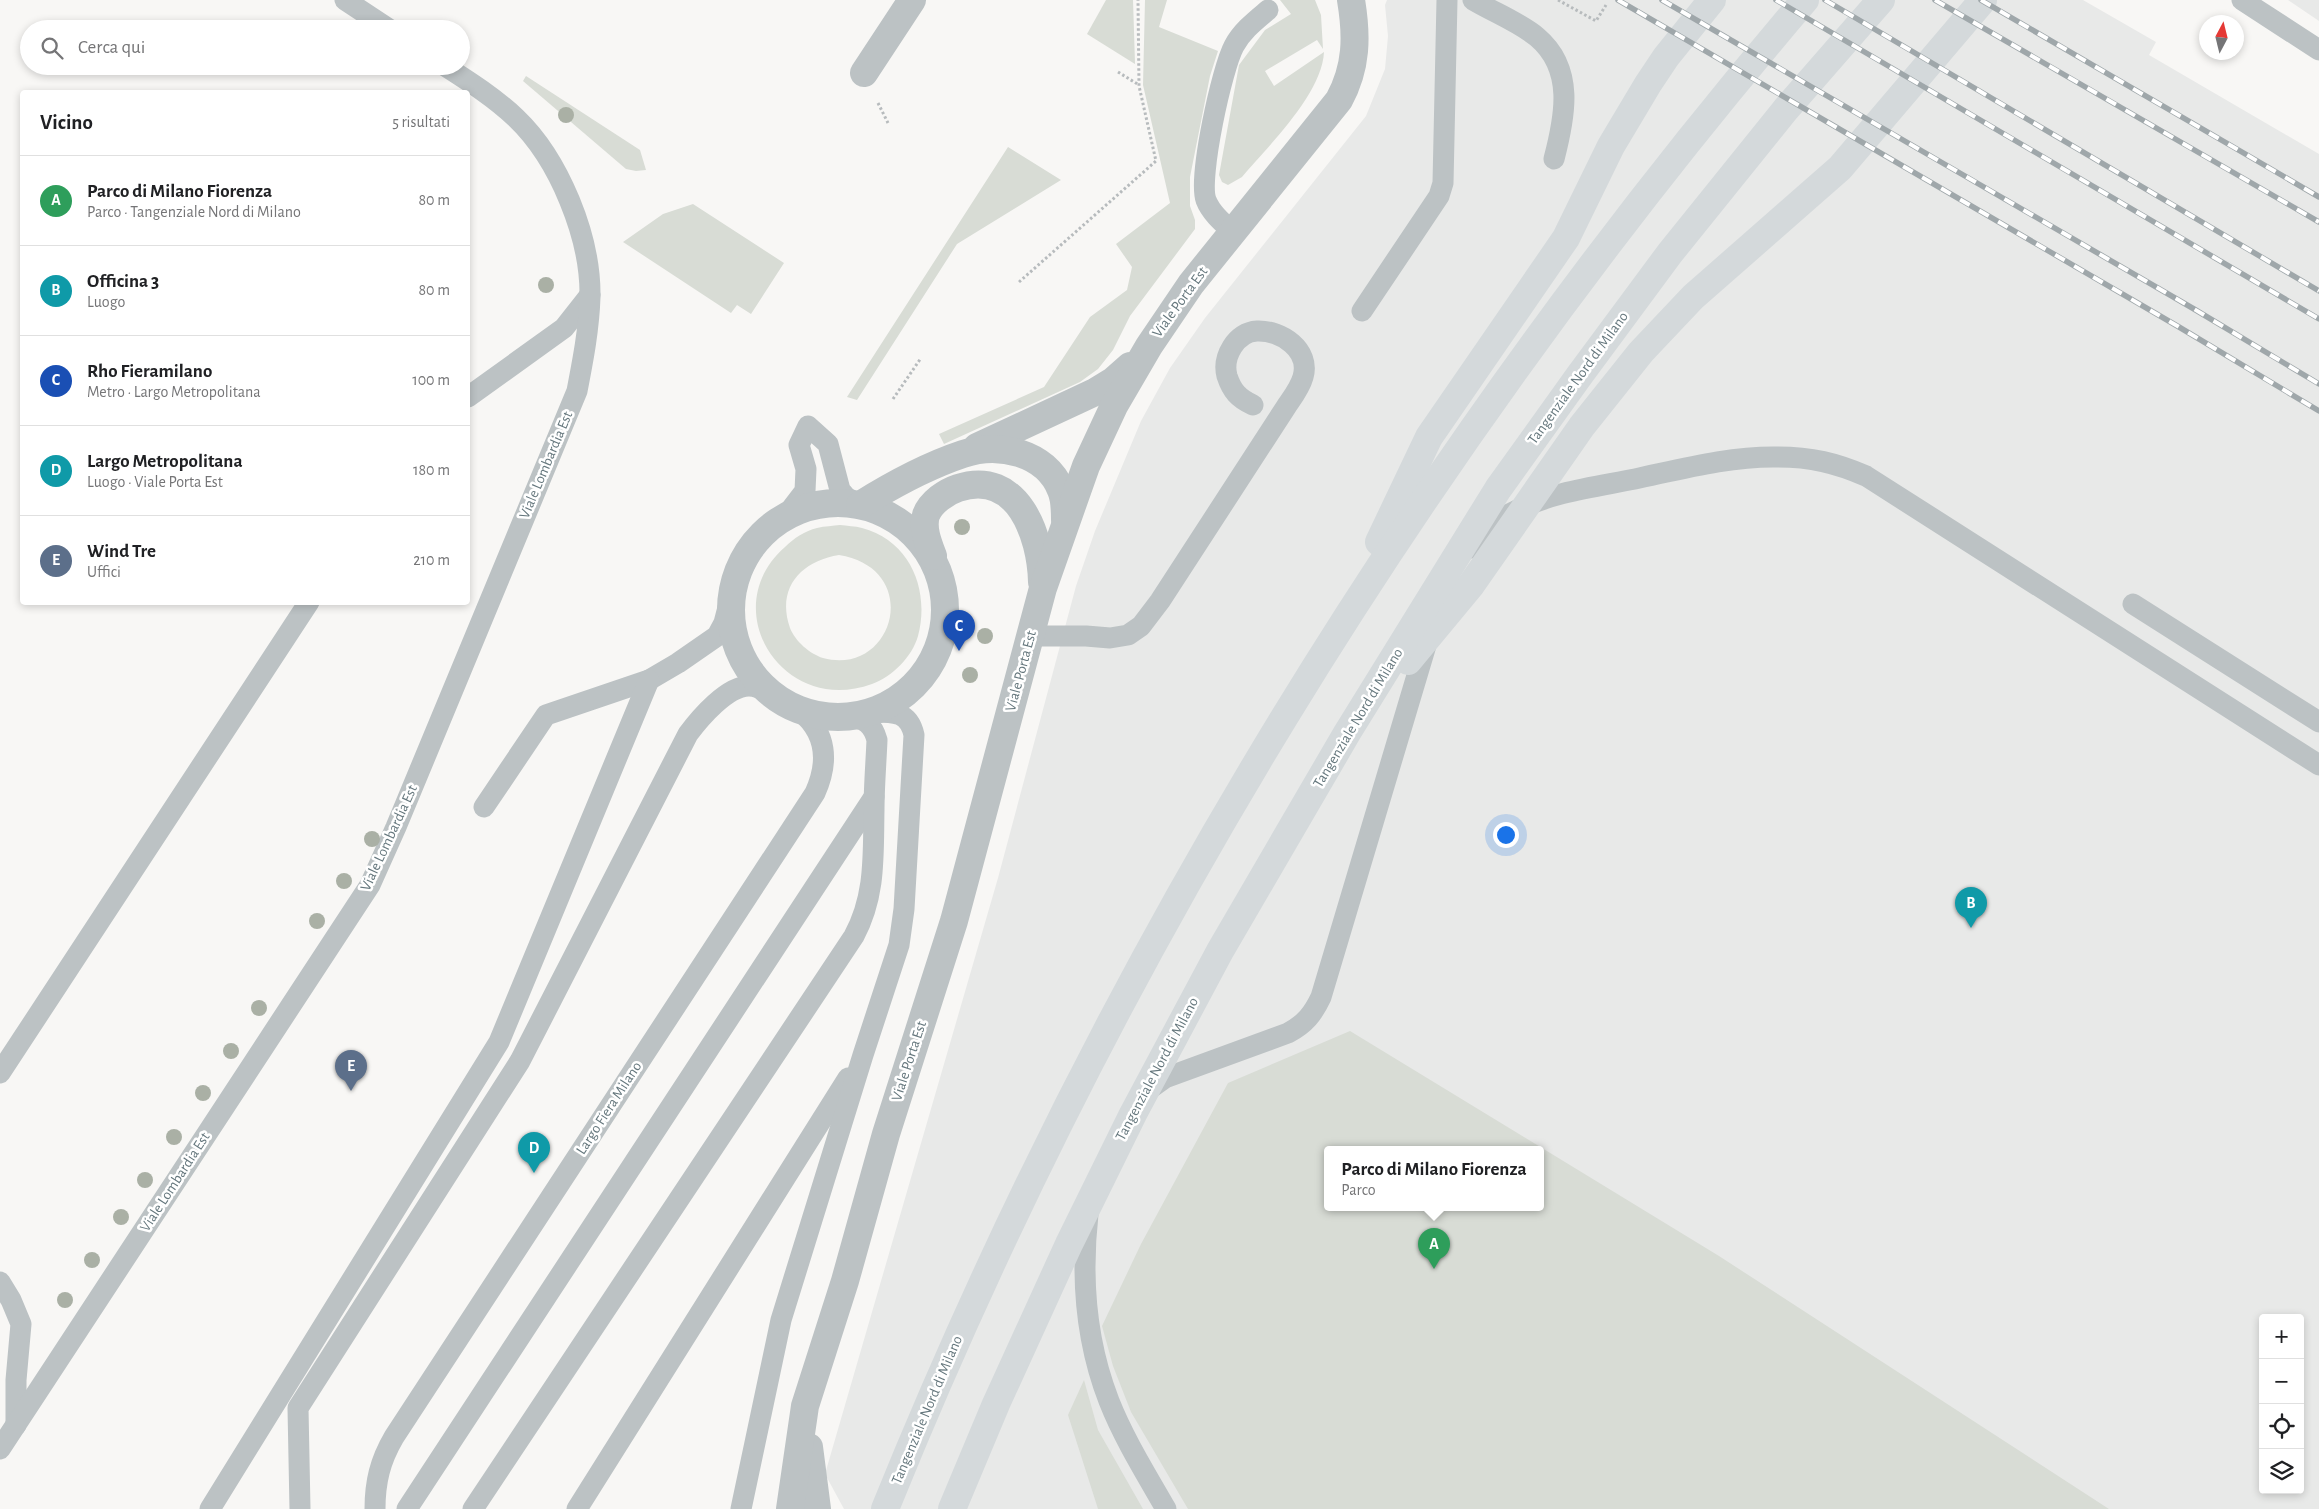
<!DOCTYPE html>
<html lang="it">
<head>
<meta charset="utf-8">
<style>
	body { margin:0; font-family:"Alegreya Sans",sans-serif; background:#f6f6f6; color:#202124 }
	.controls { position:absolute; right:15px; bottom:15px; display:grid; overflow:hidden; border-radius:5px; box-shadow:0 2px 8px #0003 }
	.controls button { width:45px; height:45px; display:grid; place-items:center; padding:0; border:0; border-bottom:1px solid #e0e0e0; background:#fff; color:#202124; font:25px sans-serif }
	.compass { position:absolute; left:2199px; top:15px; width:45px; height:45px; border-radius:50%; background:#fff; box-shadow:0 2px 8px #0003; rotate:7deg }
	.you { position:absolute; left:1505px; top:834px; width:18px; height:18px; margin:-12px; border:4px solid #fff; border-radius:50%; background:#1a73e8; box-shadow:0 0 0 8px #1a73e833 }
	.badge { display:grid; place-items:center; width:32px; height:32px; border-radius:50%; background:#0f766e; color:#fff; font-size:16px; font-weight:700 }
	.pin { position:absolute; translate:-50% -41px; filter:drop-shadow(0 1px 2px #0008) }
	.pin::after { content:''; position:absolute; top:26px; width:18px; height:15px; background:inherit; clip-path:polygon(0 0,100% 0,50% 100%) }
	.popup { position:absolute; left:1324px; top:1146px; width:220px; height:65px; box-sizing:border-box; display:grid; place-content:center; border-radius:5px; background:#fff; filter:drop-shadow(0 1px 4px #0005); font-size:16px; white-space:nowrap; color:#757577 }
	.popup b { font-size:19px; color:#202124 }
	.popup::after { content:''; position:absolute; left:50%; top:100%; margin-left:-10px; border:10px solid transparent; border-top-color:#fff }
	.list { margin:0; padding:0; list-style:none }
	h2 { display:flex; justify-content:space-between; align-items:center; height:65px; margin:0; padding:0 20px; font-size:21px }
	h2 small { font-size:16px; font-weight:400; color:#757577 }
	.list li { display:grid; grid-template-columns:32px 1fr auto; gap:15px; align-items:center; box-sizing:border-box; height:90px; padding:0 20px; border-top:1px solid #e0e0e0 }
	.list b { display:block; font-size:19px; white-space:nowrap }
	.list p { margin:0; font-size:16px; white-space:nowrap; color:#757577 }
	.list em { font-size:16px; font-style:normal; color:#757577 }
	.icon { flex:none; width:28px; height:28px; fill:none; stroke:currentColor; stroke-width:2; stroke-linecap:round; stroke-linejoin:round }
	.map { position:relative; flex:none; width:2319px; height:1509px; overflow:hidden }
	.search { position:absolute; background:#fff; box-shadow:0 2px 8px #0003; left:20px; top:20px; width:450px; height:55px; display:flex; align-items:center; gap:12px; box-sizing:border-box; padding:0 18px; border-radius:28px; color:#757577; font-size:19px }
	.panel { position:absolute; background:#fff; box-shadow:0 2px 8px #0003; left:20px; top:90px; width:450px; height:515px; border-radius:5px }
	.map>svg:first-child { display:block }
</style>
</head>
<body>
<div class="map">
<svg width="2319" height="1509" viewBox="0 0 2319 1509">
	<rect width="100%" height="100%" fill="#f8f7f5"/>
	<g fill="#e8e9e8" fill-rule="evenodd">
		<path d="M1387 0H2083L2156 42 2149 55 2319 154V1509H844L825 1474 998 878 1076 586 1095 531 1141 421 1170 368 1205 318 1366 116 1385 69 1388 36 1385 5ZM1328 1150H1540V1208H1328ZM2263 1318H2300V1490H2263Z"/>
		<polygon points="2288,0 2319,0 2319,21"/>
	</g>
	<g fill="#d8dcd5" fill-rule="evenodd">
		<polygon points="1106,0 1133,0 1135,64 1087,34"/>
		<polygon points="1145,0 1167,0 1159,27 1218,51 1210,76 1190,177 1190,206 1195,220 1195,229 1130,316 1113,350 1098,369 1080,382 944,444 939,434 1044,387 1090,317 1127,290 1132,267 1116,244 1170,203 1143,85"/>
		<path d="M1280 0H1315L1321 15 1323 49 1317 40 1265 71 1274 86 1324 52C1322 94 1269 145 1242 177L1228 185 1222 182 1219 175 1239 65 1265 30 1291 14Z"/>
		<polygon points="526,76 640,150 646,170 636,171 626,169 523,81"/>
		<polygon points="1008,147 1061,180 957,244 857,400 847,397"/>
		<polygon points="693,204 784,263 751,314 737,305 731,313 623,242 663,214"/>
		<path d="M840 525C847 526 855 526 862 528 911 541 930 591 918 636 912 657 892 677 872 684 782 717 715 608 785 547 794 538 805 531 817 528 825 526 833 526 840 525ZM839 555C924 569 894 677 823 658 810 654 795 641 790 628 776 588 801 561 839 555Z"/>
		<path d="M1350 1031 1719 1256 2109 1509H1188L1131 1412 1113 1366 1102 1326 1141 1244 1228 1083ZM1328 1150H1540V1208H1328Z"/>
		<polygon points="1084,1380 1098,1430 1143,1509 1098,1509 1068,1415"/>
	</g>
	<g fill="none" stroke-linecap="round" stroke-linejoin="round">
		<g stroke="#b7bbbd" stroke-width="3" stroke-dasharray="2.5 2.5" stroke-linecap="butt">
			<polyline points="1558,0 1596,21 1606,5"/>
			<polyline points="1118,72 1139,85"/>
			<polyline points="878,103 888,123"/>
			<polyline points="1019,282 1156,161 1139,86 1138,0"/>
			<polyline points="893,399 921,358"/>
		</g>
		<g stroke="#bcc2c4" stroke-width="21">
			<polyline points="345,0 389,29"/>
			<path d="M1473 0C1493 12 1519 22 1537 37 1575 69 1565 117 1554 159"/>
			<polyline points="2242,0 2319,50"/>
			<path d="M1233 232C1223 223 1211 213 1206 200 1198 178 1222 68 1234 46 1242 31 1255 21 1268 10"/>
			<polyline points="1362,311 1439,196 1443,183 1447,0"/>
			<polyline points="468,397 564,328 590,295"/>
			<polyline points="785,517 805,491 806,469 799,445 808,426 828,444 840,490 846,497 860,505"/>
			<path d="M1472 548C1485 533 1497 519 1515 511 1552 492 1595 487 1635 479 1682 469 1730 456 1778 457 1811 457 1836 463 1866 476L2319 765"/>
			<polyline points="2133,604 2319,722"/>
			<path d="M1030 636H1086L1110 638 1128 635 1141 626 1160 601C1202 536 1244 472 1286 407 1292 398 1300 388 1303 377 1311 350 1281 330 1257 331 1236 332 1222 357 1227 376 1232 391 1238 398 1253 405"/>
			<polyline points="484,807 546,715 649,680 678,663 717,636 724,623 731,596"/>
			<polyline points="0,1073 309,602"/>
			<path d="M1144 1093 1165 1078 1288 1033C1305 1024 1313 1014 1321 997L1427 642"/>
			<path d="M1088 1214C1081 1277 1086 1342 1109 1401 1124 1439 1146 1474 1166 1509"/>
			<polyline points="0,1282 11,1300 21,1324 16,1380 16,1425"/>
			<path d="M0 1449 370 885 396 827 577 391C583 360 589 329 590 297 591 237 559 159 516 118 495 98 470 82 445 66"/>
			<polyline points="210,1509 499,1042 649,680"/>
			<path d="M300 1509 298 1408 520 1061 688 734C700 718 727 686 749 686 755 686 762 689 768 692"/>
			<path d="M375 1509C375 1482 380 1461 394 1437L815 793C829 762 827 733 800 711"/>
			<polyline points="407,1509 874,797"/>
			<path d="M473 1509 854 936C876 895 873 855 874 810 874 787 876 764 877 740 873 725 865 718 849 717"/>
			<polyline points="577,1509 848,1078"/>
			<path d="M741 1509 781 1320 863 1055 899 945 904 909 914 735C909 712 895 712 874 712"/>
		</g>
		<polyline stroke="#bcc2c4" stroke-width="28" points="864,73 912,0"/>
		<g stroke="#bcc2c4" stroke-width="28">
			<polyline points="977,447 1095,392 1113,381 1130,366"/>
			<circle cx="838" cy="610" r="107"/>
			<path d="M860 505C892 485 927 466 963 454 998 442 1046 452 1061 490 1065 499 1065 510 1065 520"/>
			<path d="M933 556C928 543 922 528 926 515 931 502 946 492 958 488 1018 468 1041 536 1042 582"/>
			<polyline points="809,1447 817,1509"/>
			<path d="M790 1509 805 1406 845 1281 886 1134 954 921 1043 588 1086 466 1114 406 1149 346 1191 284 1339 100C1357 67 1357 36 1351 0"/>
		</g>
		<g stroke="#d4d9db" stroke-width="28">
			<polyline points="1379,542 1429,437 1566,238 1611,146 1648,84 1666,57 1712,0"/>
			<polyline points="1408,661 1471,585 1582,426 1641,352 1693,297 1840,168 1983,0"/>
			<path d="M885 1509C1107 960 1421 450 1805 0"/>
			<polyline points="952,1509 996,1404 1069,1244 1133,1114 1220,951 1347,733 1498,489 1579,376 1670,253 1786,109 1881,0"/>
		</g>
		<defs>
			<g id="rail">
				<polyline points="1618,0 2179,327 2319,411"/>
				<polyline points="1662,0 2194,309 2319,384"/>
				<polyline points="1776,0 2319,319"/>
				<polyline points="1825,0 2319,291"/>
				<polyline points="1935,0 2319,222"/>
				<polyline points="1981,0 2319,197"/>
			</g>
		</defs>
		<use href="#rail" stroke="#9fa7aa" stroke-width="5.5"/>
		<use href="#rail" stroke="#fff" stroke-width="4" stroke-dasharray="11" stroke-linecap="butt"/>
	</g>
	<g fill="#aab0a5">
		<circle cx="566" cy="115" r="8"/>
		<circle cx="546" cy="285" r="8"/>
		<circle cx="962" cy="527" r="8"/>
		<circle cx="985" cy="636" r="8"/>
		<circle cx="970" cy="675" r="8"/>
		<circle cx="372" cy="839" r="8"/>
		<circle cx="344" cy="881" r="8"/>
		<circle cx="317" cy="921" r="8"/>
		<circle cx="259" cy="1008" r="8"/>
		<circle cx="231" cy="1051" r="8"/>
		<circle cx="203" cy="1093" r="8"/>
		<circle cx="174" cy="1137" r="8"/>
		<circle cx="145" cy="1180" r="8"/>
		<circle cx="121" cy="1217" r="8"/>
		<circle cx="92" cy="1260" r="8"/>
		<circle cx="65" cy="1300" r="8"/>
	</g>
	<g text-anchor="middle" dominant-baseline="central" stroke-width="5" stroke-linejoin="round" paint-order="stroke">
		<g font-size="15" fill="#65777d" stroke="#fff">
			<text transform="translate(1180 302) rotate(-54)">Viale Porta Est</text>
			<text transform="translate(1578 378) rotate(-54)">Tangenziale Nord di Milano</text>
			<text transform="translate(546 465) rotate(-67)">Viale Lombardia Est</text>
			<text transform="translate(1021 671) rotate(-75)">Viale Porta Est</text>
			<text transform="translate(1358 718) rotate(-59)">Tangenziale Nord di Milano</text>
			<text transform="translate(389 838) rotate(-65)">Viale Lombardia Est</text>
			<text transform="translate(909 1061) rotate(-72)">Viale Porta Est</text>
			<text transform="translate(1157 1069) rotate(-62)">Tangenziale Nord di Milano</text>
			<text transform="translate(609 1108) rotate(-57)">Largo Fiera Milano</text>
			<text transform="translate(175 1182) rotate(-57)">Viale Lombardia Est</text>
			<text transform="translate(927 1410) rotate(-67)">Tangenziale Nord di Milano</text>
		</g>
	</g>
</svg>
<div class="controls">
<button>+</button>
<button>−</button>
<button><svg class="icon" aria-label="locate" viewBox="0 0 24 24"><circle cx="12" cy="12" r="6"/><path d="M12 2v4M12 18v4M2 12h4M18 12h4"/></svg></button>
<button><svg class="icon" aria-label="layers" viewBox="0 0 24 24"><path d="M12 4l9 5-9 5-9-5zM3 14l9 5 9-5"/></svg></button>
</div>
<svg class="compass" viewBox="-18 -18 36 36"><path d="M0-13l5 13h-10z" fill="#e53935"/><path d="M0 13l5-13h-10z" fill="#757577"/></svg>
<div class="you"></div>
<div class="pin badge" style="left:1434px;top:1269px;background:#2e9e5b">A</div>
<div class="popup"><b>Parco di Milano Fiorenza</b>Parco</div>
<div class="pin badge" style="left:1971px;top:928px;background:#0f9aa8">B</div>
<div class="pin badge" style="left:959px;top:651px;background:#1a4fb4">C</div>
<div class="pin badge" style="left:534px;top:1173px;background:#0f9aa8">D</div>
<div class="pin badge" style="left:351px;top:1091px;background:#5c6f8a">E</div>
<div class="search"><svg class="icon" aria-label="search" viewBox="0 0 24 24"><circle cx="10" cy="10" r="6"/><path d="M15 15l6 6"/></svg>Cerca qui</div>
<section class="panel">
<h2>Vicino<small>5 risultati</small></h2>
<ul class="list">
<li><span class="badge" style="background:#2e9e5b">A</span><div><b>Parco di Milano Fiorenza</b><p>Parco · Tangenziale Nord di Milano</p></div><em>80 m</em></li>
<li><span class="badge" style="background:#0f9aa8">B</span><div><b>Officina 3</b><p>Luogo</p></div><em>80 m</em></li>
<li><span class="badge" style="background:#1a4fb4">C</span><div><b>Rho Fieramilano</b><p>Metro · Largo Metropolitana</p></div><em>100 m</em></li>
<li><span class="badge" style="background:#0f9aa8">D</span><div><b>Largo Metropolitana</b><p>Luogo · Viale Porta Est</p></div><em>180 m</em></li>
<li><span class="badge" style="background:#5c6f8a">E</span><div><b>Wind Tre</b><p>Uffici</p></div><em>210 m</em></li>
</ul>
</section>
</div>
</body>
</html>
